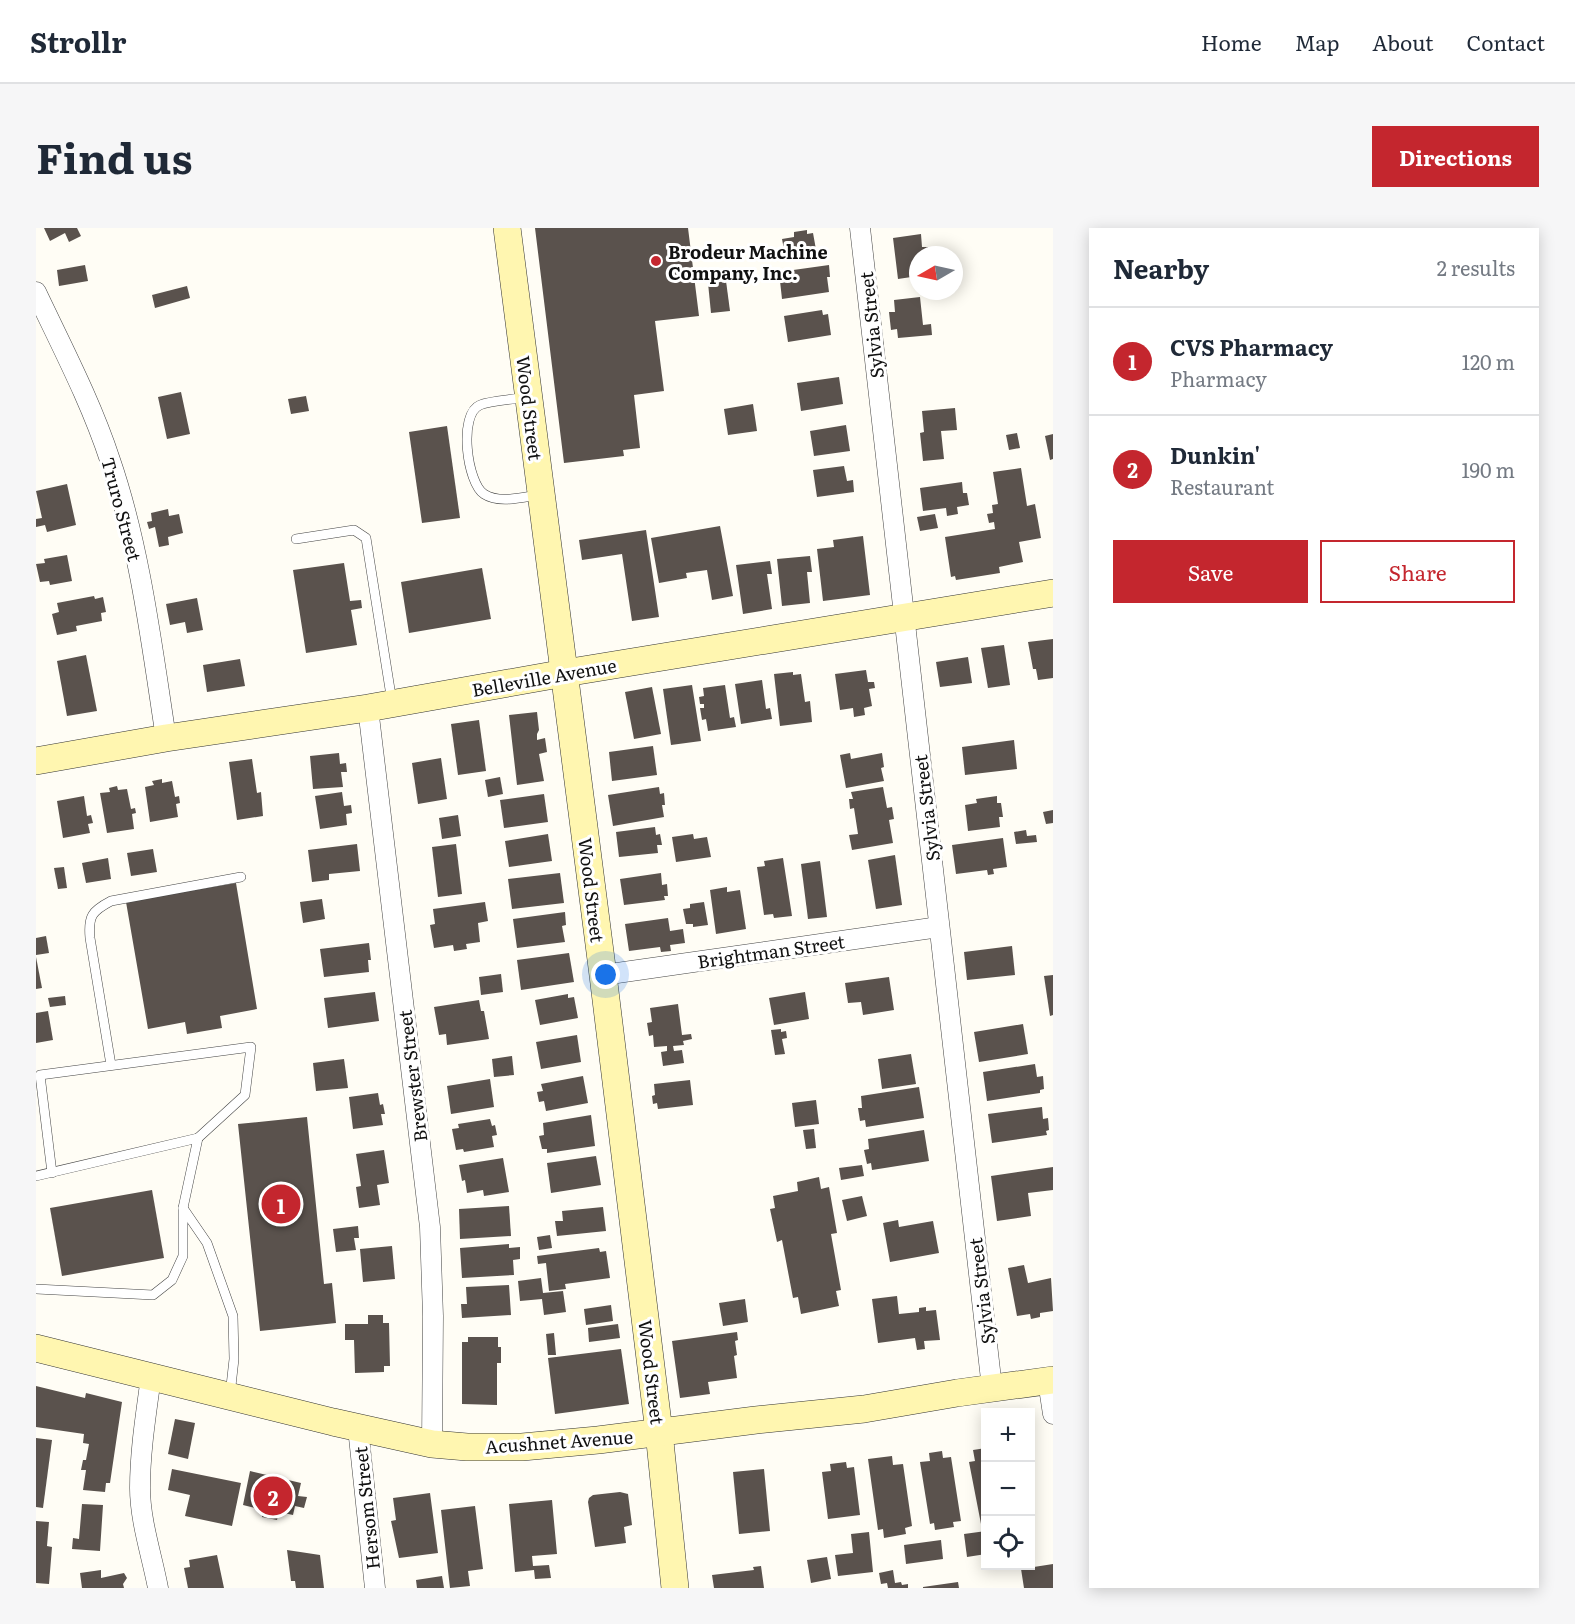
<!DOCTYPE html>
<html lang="en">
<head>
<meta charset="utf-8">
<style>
	body { margin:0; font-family:Literata,serif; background:#f6f6f7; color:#1f2937 }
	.controls { position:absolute; right:18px; bottom:18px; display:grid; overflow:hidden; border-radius:0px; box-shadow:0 3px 15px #0003 }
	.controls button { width:54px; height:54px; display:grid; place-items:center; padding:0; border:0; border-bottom:2px solid #e0e1e3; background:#fff; color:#1f2937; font:30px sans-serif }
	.compass { position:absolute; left:873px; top:18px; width:54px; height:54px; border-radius:50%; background:#fff; box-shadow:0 3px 15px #0003; rotate:261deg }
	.you { position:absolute; left:570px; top:747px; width:21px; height:21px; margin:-15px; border:4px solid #fff; border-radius:50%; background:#1a73e8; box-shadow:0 0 0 9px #1a73e833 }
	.badge { display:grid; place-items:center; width:39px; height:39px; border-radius:50%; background:#c4262e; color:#fff; font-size:20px; font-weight:700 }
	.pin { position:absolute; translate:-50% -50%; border:3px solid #fff; box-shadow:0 2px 6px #0006 }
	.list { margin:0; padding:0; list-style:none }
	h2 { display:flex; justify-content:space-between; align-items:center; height:78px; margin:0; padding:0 24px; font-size:26px }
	h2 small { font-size:20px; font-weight:400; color:#747a83 }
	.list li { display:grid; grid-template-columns:39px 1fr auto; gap:18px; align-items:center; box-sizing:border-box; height:108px; padding:0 24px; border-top:2px solid #e0e1e3 }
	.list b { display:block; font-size:22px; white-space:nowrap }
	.list p { margin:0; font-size:20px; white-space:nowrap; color:#747a83 }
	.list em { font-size:20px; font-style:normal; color:#747a83 }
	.actions { display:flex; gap:12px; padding:18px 24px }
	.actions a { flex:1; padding:14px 0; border:2px solid #c4262e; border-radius:0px; text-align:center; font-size:21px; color:#c4262e }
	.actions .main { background:#c4262e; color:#fff }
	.icon { flex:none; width:33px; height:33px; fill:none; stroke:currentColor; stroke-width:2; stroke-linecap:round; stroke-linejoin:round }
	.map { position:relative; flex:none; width:1017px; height:1360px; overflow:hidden; border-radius:0px }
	header { display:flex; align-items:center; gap:36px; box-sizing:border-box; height:84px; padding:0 30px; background:#fff; border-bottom:2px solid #e0e1e3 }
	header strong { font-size:28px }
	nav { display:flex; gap:33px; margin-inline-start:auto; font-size:21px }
	.intro { display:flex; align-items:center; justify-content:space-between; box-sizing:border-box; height:144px; padding:0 36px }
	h1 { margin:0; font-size:42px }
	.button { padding:15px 27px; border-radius:0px; background:#c4262e; color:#fff; font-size:21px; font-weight:700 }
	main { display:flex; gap:36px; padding:0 36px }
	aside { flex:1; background:#fff; border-radius:0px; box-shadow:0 3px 15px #0003 }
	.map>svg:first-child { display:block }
</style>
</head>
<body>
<header>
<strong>Strollr</strong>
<nav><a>Home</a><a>Map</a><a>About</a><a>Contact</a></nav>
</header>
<div class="intro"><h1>Find us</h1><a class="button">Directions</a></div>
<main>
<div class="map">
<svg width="1017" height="1360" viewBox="0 0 1017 1360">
	<rect width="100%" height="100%" fill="#fffdf5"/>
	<g fill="#5a524d">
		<polygon points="8,0 41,0 45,8 33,14 29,5 14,13"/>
		<polygon points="499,0 652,0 663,88 619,93 628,163 598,167 604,220 587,222 588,228 528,235"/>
		<polygon points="771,2 771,6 777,5 781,27 750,32 746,11 758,9 758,4"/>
		<polygon points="885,6 886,19 892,19 893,26 882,27 882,48 862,51 857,10"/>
		<polygon points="49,37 52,53 23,58 21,42"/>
		<polygon points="793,37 794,49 791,49 793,64 746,71 743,44"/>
		<polygon points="690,53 694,83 675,85 672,55"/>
		<polygon points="151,58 154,70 119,80 116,67"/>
		<polygon points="884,69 887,97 895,96 896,107 862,110 861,101 855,102 853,84 859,84 858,72"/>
		<polygon points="786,82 787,87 792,86 795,107 752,114 748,88"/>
		<polygon points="803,149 807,176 765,183 761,155"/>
		<polygon points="145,164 154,206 131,211 122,169"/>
		<polygon points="270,168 273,183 255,186 252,171"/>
		<polygon points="717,176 721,203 692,207 688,181"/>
		<polygon points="919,180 921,202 905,203 908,231 887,233 884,205 888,204 886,183"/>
		<polygon points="810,197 814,223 778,228 774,203"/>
		<polygon points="411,198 424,290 386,295 373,204"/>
		<polygon points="981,205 984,220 973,222 970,207"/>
		<polygon points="1017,206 1017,231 1014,232 1009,208"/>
		<polygon points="808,238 811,253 817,252 818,264 781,269 777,242"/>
		<polygon points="985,240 991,278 999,276 1005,310 983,314 987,334 963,339 964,345 920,352 919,348 915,349 909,309 959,301 958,294 953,295 951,286 957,285 956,277 962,276 957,244"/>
		<polygon points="926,254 927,265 931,265 933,277 921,279 922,286 911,288 910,280 887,283 884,260"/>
		<polygon points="31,256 40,297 11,304 9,297 0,299 0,291 6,290 0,263"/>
		<polygon points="132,281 133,288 143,286 147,305 132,309 133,317 123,319 119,299 113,301 111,294 116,293 115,285"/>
		<polygon points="899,286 902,300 884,303 881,289"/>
		<polygon points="684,298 697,368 676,372 671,342 650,345 651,350 623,355 615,310"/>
		<polygon points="610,302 623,389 596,393 586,326 546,332 543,312"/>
		<polygon points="827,308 834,367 787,373 781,321 798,319 797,312"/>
		<polygon points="31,327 36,353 14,357 13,353 4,354 0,336 9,335 8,331"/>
		<polygon points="774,328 776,344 771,344 774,375 746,378 741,331"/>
		<polygon points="734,333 736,346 731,346 736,381 707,386 700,337"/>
		<polygon points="308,335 314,373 325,372 326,380 315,382 321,417 270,425 257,342"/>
		<polygon points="446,340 455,391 373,405 365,354"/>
		<polygon points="58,368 59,371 67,369 70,384 65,385 66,393 40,398 41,403 21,407 16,386 23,384 21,375"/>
		<polygon points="161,370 167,402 151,405 149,394 134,397 130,376"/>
		<polygon points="1017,411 1017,450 1002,452 1000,441 997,441 992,414"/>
		<polygon points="968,417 974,457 952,460 945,420"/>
		<polygon points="50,427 61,483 31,488 21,433"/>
		<polygon points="932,429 936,455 904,459 900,434"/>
		<polygon points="204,431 209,458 171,464 167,437"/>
		<polygon points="830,442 832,454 838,454 839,460 833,461 836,478 828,480 829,487 818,489 817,480 804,482 799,446"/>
		<polygon points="757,444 757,447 765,446 769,474 774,473 776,494 744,498 738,446"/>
		<polygon points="726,452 730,481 734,480 736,491 705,496 699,456"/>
		<polygon points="656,457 665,513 635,517 627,461"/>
		<polygon points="689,457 694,490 698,489 700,499 672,503 670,491 666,492 664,480 668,480 668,476 664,476 663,469 668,468 667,460"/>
		<polygon points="616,459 625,506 598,511 589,464"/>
		<polygon points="501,484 503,502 501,506 501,512 509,510 511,524 503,526 508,553 481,557 473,487"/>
		<polygon points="443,492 450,543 422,547 415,496"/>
		<polygon points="978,512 981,541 929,547 926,519"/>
		<polygon points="617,518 621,547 576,553 573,524"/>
		<polygon points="303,525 304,536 310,535 311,544 305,544 307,559 277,561 274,528"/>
		<polygon points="814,525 815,531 846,525 848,539 845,540 848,553 810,560 804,527"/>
		<polygon points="405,530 411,571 382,576 376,535"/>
		<polygon points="216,531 221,565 225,564 227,588 201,592 193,534"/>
		<polygon points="464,549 467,566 452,569 449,552"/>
		<polygon points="126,551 126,555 136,553 139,569 143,568 144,575 140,576 142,589 114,594 109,559 118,557 116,553"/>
		<polygon points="81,558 82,562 91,561 95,581 99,580 100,585 96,586 98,601 71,605 64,565 74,564 73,560"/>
		<polygon points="623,559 624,566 628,565 629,577 626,577 628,589 577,598 572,567"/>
		<polygon points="847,559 851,580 856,579 858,591 853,592 857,615 816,622 813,607 822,606 818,580 814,581 813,571 817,571 815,564"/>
		<polygon points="306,564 308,578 315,577 316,585 310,586 311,597 284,601 279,568"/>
		<polygon points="508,566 512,594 468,600 464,572"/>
		<polygon points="48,568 51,588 55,587 57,595 52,596 54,605 27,610 21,573"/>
		<polygon points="961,568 961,575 965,575 967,589 963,589 964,599 932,603 929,577 941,575 940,571"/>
		<polygon points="1017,582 1017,595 1010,596 1007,584"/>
		<polygon points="422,587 425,608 406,611 403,590"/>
		<polygon points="619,599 620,607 624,606 626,617 621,617 622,625 583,629 580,604"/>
		<polygon points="990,602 991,608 1000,607 1001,614 980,616 978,604"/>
		<polygon points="512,606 516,633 473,639 469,613"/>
		<polygon points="657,606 658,611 671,609 675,629 640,634 636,609"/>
		<polygon points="967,610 971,639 957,641 958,646 952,647 951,642 920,646 916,617"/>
		<polygon points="321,616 324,643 293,646 293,652 276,654 272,622"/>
		<polygon points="420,616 426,666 402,669 396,619"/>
		<polygon points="117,621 121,644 95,648 91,625"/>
		<polygon points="859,627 866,677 840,681 832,632"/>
		<polygon points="72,630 75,651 50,655 46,635"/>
		<polygon points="747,630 756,688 738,690 737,686 728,687 721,639 729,638 728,633"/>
		<polygon points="784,633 791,689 772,691 765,636"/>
		<polygon points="28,639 31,660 22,661 18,640"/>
		<polygon points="524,645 528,675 476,681 472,651"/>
		<polygon points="625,645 626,657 631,656 632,668 628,668 629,672 588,677 584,651"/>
		<polygon points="200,655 221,781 184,788 186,800 151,806 149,794 112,801 90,674"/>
		<polygon points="691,659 691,664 704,662 710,701 680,706 674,662"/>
		<polygon points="286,671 289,691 267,695 264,674"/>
		<polygon points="449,674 452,693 442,695 444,714 430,716 431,721 418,723 417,717 398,720 394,697 399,696 397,681"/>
		<polygon points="668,674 672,697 657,699 657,696 650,696 647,681 654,680 654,676"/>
		<polygon points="529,684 530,697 526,698 529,714 481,720 477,691"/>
		<polygon points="632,690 634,703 647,701 649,715 634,717 635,723 625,724 624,719 593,723 589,696"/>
		<polygon points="10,708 13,725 0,727 0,710"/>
		<polygon points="333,715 335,732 332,732 333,744 288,749 284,721"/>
		<polygon points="976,718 979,747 931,752 928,724"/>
		<polygon points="533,725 538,754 485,762 481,732"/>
		<polygon points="0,729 6,760 0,761"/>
		<polygon points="465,746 467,764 445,767 443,749"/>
		<polygon points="1017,747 1017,787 1014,788 1008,748"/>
		<polygon points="853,749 858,782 827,787 825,774 812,775 809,755"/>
		<polygon points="339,764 343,793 292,800 288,770"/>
		<polygon points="769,764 773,791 738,797 733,770"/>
		<polygon points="532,766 532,770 538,769 542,790 504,797 499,772"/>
		<polygon points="29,768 30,777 14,779 12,770"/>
		<polygon points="443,772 445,783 448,783 453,811 411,817 410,806 403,807 398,779"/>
		<polygon points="642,776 646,807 655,806 656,811 647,813 648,817 637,818 638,823 646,822 648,835 627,838 625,824 631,823 631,818 618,819 617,807 613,808 611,795 616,794 614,780"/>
		<polygon points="12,783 17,812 0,815 0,785"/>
		<polygon points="987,796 992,826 943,834 938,804"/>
		<polygon points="745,801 745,804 750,803 751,810 746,811 749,826 739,827 735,802"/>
		<polygon points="541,807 545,834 505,841 500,814"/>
		<polygon points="875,826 880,856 846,861 842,831"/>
		<polygon points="476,828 478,847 458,849 456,831"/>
		<polygon points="308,831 312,860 280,863 277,835"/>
		<polygon points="999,836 1001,849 1007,848 1008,861 1004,862 1004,865 951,873 947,844"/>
		<polygon points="547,848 552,875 510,883 508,873 503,874 501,864 507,863 505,856"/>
		<polygon points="454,851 458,879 415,886 411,858"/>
		<polygon points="654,852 657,877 622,881 621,875 617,876 616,868 619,867 618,856"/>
		<polygon points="883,859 888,890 830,899 829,892 824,893 822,880 826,880 825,868"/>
		<polygon points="342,865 344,877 347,876 349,886 345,886 347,897 317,901 313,869"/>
		<polygon points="780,872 783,896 759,899 756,875"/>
		<polygon points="1006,879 1007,891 1012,890 1013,902 1010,903 1011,907 956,915 952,886"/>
		<polygon points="555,887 559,918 511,925 511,921 506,921 503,908 508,907 507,895"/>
		<polygon points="271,889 288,1056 296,1055 300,1095 224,1103 202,896"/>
		<polygon points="454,891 456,898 459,897 461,907 456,908 458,919 428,924 427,921 420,922 416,901 423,900 422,896"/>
		<polygon points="778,901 780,920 770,921 767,902"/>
		<polygon points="888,902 893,933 836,942 835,935 831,936 828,922 833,921 832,911"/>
		<polygon points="348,922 353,955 341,957 344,977 323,980 320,959 325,958 320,926"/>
		<polygon points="560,928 565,957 515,965 511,935"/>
		<polygon points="467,930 473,964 448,968 447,962 431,965 429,952 426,953 423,937"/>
		<polygon points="826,937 828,948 805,952 803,940"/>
		<polygon points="1017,939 1017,962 992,965 995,988 961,993 955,948"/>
		<polygon points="783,949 785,961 793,959 801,1005 795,1006 805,1062 800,1063 803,1078 765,1086 762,1069 757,1070 746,1012 741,1014 734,981 739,980 737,968 762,963 761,954"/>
		<polygon points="116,962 128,1030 26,1048 14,980"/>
		<polygon points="826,968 831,988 811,993 806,972"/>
		<polygon points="473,978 475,1008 424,1011 423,981"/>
		<polygon points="567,979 570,1003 521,1008 519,993 527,993 526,983"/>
		<polygon points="862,992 863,999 897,993 903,1025 854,1034 847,995"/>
		<polygon points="322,998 323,1010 318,1010 320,1022 300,1024 297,1001"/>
		<polygon points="514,1007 516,1020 503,1022 501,1009"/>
		<polygon points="473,1016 473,1020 484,1019 484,1031 477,1032 478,1047 426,1050 424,1020"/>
		<polygon points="356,1018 359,1051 327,1054 324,1021"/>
		<polygon points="563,1020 564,1024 570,1023 574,1050 529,1056 530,1061 513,1063 510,1035 502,1036 501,1028"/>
		<polygon points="988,1037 992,1055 1015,1050 1017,1083 1004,1085 1004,1089 995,1091 994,1086 981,1088 972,1040"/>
		<polygon points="505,1050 507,1065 527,1063 530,1084 508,1087 506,1071 484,1073 482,1053"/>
		<polygon points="473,1057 475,1087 426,1090 425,1076 431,1076 430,1059"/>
		<polygon points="861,1068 863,1086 883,1084 883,1080 890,1079 890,1083 900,1082 904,1112 888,1113 889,1121 881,1122 879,1110 842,1115 836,1071"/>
		<polygon points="709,1071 712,1094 687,1098 683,1075"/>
		<polygon points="575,1077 577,1093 550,1097 548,1081"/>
		<polygon points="332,1087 347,1087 347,1095 353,1095 354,1138 348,1138 348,1144 319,1145 318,1112 309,1112 309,1096 332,1096"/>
		<polygon points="582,1096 584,1110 553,1114 552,1100"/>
		<polygon points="701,1104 702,1112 699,1113 701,1127 698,1128 701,1150 672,1154 674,1166 644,1170 636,1113"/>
		<polygon points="518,1105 520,1127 512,1127 510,1106"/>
		<polygon points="432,1109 462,1109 462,1119 465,1119 465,1135 461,1135 461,1177 426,1176 426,1114 432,1114"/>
		<polygon points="585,1121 593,1176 519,1186 512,1130"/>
		<polygon points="0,1158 49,1170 50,1165 86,1174 74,1255 70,1255 69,1264 47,1262 50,1242 45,1242 47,1232 50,1232 53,1216 47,1215 48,1206 0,1199"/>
		<polygon points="139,1191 159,1195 152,1231 132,1226"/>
		<polygon points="0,1210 16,1212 7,1280 0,1279"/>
		<polygon points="950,1220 950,1295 945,1296 933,1234 939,1233 937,1222"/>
		<polygon points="906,1223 907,1230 915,1229 925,1293 917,1294 918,1299 899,1302 898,1295 894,1296 884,1234 894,1233 893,1225"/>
		<polygon points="856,1228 857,1237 867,1236 876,1298 869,1300 870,1306 848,1310 847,1301 842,1302 832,1231"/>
		<polygon points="810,1234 811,1240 818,1239 824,1287 792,1291 786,1244 795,1243 794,1236"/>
		<polygon points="136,1241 205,1255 196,1298 149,1288 154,1267 132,1262"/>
		<polygon points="728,1241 734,1303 703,1306 697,1244"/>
		<polygon points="214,1243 265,1255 262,1268 271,1269 268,1280 259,1278 257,1287 243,1284 241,1292 226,1289 227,1282 207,1277"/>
		<polygon points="584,1264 592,1266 596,1297 588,1299 590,1315 559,1319 552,1274 553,1270 557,1267"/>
		<polygon points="394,1265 402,1325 363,1330 355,1293 360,1292 357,1270"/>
		<polygon points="516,1272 521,1326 496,1328 497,1338 513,1337 515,1350 499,1351 498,1342 479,1344 473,1276"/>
		<polygon points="46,1276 67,1277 64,1323 36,1321 37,1310 43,1311"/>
		<polygon points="439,1278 447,1341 432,1343 434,1358 414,1360 405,1282"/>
		<polygon points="0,1293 13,1294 11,1318 16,1319 13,1356 0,1355"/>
		<polygon points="950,1303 950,1326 931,1329 928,1306"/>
		<polygon points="833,1304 837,1344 802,1348 799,1327 817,1325 815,1306"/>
		<polygon points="905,1312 907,1331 870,1336 868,1317"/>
		<polygon points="251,1322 284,1327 288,1360 260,1360 259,1353 255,1353"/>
		<polygon points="181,1327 188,1360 152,1360 148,1340 154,1339 153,1332"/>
		<polygon points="791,1329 795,1351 775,1355 771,1332"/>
		<polygon points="1017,1336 1017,1360 988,1360 985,1341"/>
		<polygon points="725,1338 728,1360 678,1360 676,1347 718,1342 717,1339"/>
		<polygon points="65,1342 65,1350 88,1345 91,1350 87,1356 88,1360 46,1360 44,1345"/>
		<polygon points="857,1342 859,1355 865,1354 866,1357 872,1356 872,1360 852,1360 851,1355 845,1356 843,1345"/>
		<polygon points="406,1348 408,1360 381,1360 380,1352"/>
		<polygon points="922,1354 923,1360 887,1360 887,1359"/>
	</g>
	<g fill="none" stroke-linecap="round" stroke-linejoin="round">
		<defs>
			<g id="lane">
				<path d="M490 169C477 172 456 172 444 177 422 186 431 255 448 266 463 276 487 269 503 267"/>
				<polyline points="260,311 318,302 330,310 356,474"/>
				<path d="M75 837 54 710C52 688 56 683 75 673L205 649"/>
				<polyline points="16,945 4,847 215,819 209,867 162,910"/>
				<polyline points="0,948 162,910 147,980 147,1028 136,1052 117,1067 0,1061"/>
				<polyline points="147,980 171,1015 197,1088 198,1131 194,1167"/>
			</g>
			<g id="street">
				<polyline points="824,0 956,1160"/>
				<path d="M0 64C26 119 55 174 74 232 104 319 116 419 130 510"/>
				<polyline points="332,480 394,999 397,1088 396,1216"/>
				<polyline points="567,747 903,699"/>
				<path d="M115 1149C110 1186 104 1223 104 1260 104 1293 116 1328 122 1360"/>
				<polyline points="1012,1153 1017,1186"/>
				<polyline points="322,1200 339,1360"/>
			</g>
			<g id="secondary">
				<polyline points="471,0 567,747 623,1204 639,1360"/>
				<polyline points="0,533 130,510 332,480 529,445 1017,365"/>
				<polyline points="0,1120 297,1194 396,1216 431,1219 486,1219 562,1212 720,1192 828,1181 921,1165 1017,1152"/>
			</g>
		</defs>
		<use href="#lane" stroke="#444" stroke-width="10"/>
		<use href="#street" stroke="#444" stroke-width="21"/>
		<use href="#secondary" stroke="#333" stroke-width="28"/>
		<use href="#lane" stroke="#fff" stroke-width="9"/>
		<use href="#street" stroke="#fff" stroke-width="20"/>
		<use href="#secondary" stroke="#fff6b0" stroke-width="27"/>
	</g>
	<circle fill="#c4262e" stroke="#fff" stroke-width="2" cx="620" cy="33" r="6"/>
	<g text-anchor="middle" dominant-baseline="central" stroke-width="6" stroke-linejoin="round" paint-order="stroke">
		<g font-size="18" font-weight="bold" fill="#111" stroke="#fff" text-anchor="start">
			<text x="632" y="23">Brodeur Machine<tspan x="632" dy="21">Company, Inc.</tspan></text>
		</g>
		<g font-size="18" fill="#111" stroke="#fff">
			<text transform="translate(835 97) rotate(-96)">Sylvia Street</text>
			<text transform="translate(494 180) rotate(83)">Wood Street</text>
			<text transform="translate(86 281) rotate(75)">Truro Street</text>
			<text transform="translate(508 449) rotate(-10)">Belleville Avenue</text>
			<text transform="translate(890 580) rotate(-97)">Sylvia Street</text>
			<text transform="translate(556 662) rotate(83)">Wood Street</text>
			<text transform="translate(735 723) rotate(-8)">Brightman Street</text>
			<text transform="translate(376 848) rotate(-97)">Brewster Street</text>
			<text transform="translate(945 1063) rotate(-97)">Sylvia Street</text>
			<text transform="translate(616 1144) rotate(83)">Wood Street</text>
			<text transform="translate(523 1213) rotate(-4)">Acushnet Avenue</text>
			<text transform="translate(330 1280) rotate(-96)">Hersom Street</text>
		</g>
	</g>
</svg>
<div class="controls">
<button>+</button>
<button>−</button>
<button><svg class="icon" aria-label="locate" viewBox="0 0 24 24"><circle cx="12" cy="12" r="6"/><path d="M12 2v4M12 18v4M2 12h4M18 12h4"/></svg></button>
</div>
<svg class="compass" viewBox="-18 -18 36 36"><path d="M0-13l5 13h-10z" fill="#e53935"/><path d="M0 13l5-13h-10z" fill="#747a83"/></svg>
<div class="you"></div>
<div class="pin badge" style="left:245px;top:976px">1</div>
<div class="pin badge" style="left:237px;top:1268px">2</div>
</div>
<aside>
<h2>Nearby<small>2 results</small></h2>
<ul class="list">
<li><span class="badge">1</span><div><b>CVS Pharmacy</b><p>Pharmacy</p></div><em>120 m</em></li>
<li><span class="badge">2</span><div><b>Dunkin'</b><p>Restaurant</p></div><em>190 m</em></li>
</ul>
<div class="actions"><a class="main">Save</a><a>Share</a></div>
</aside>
</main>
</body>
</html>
